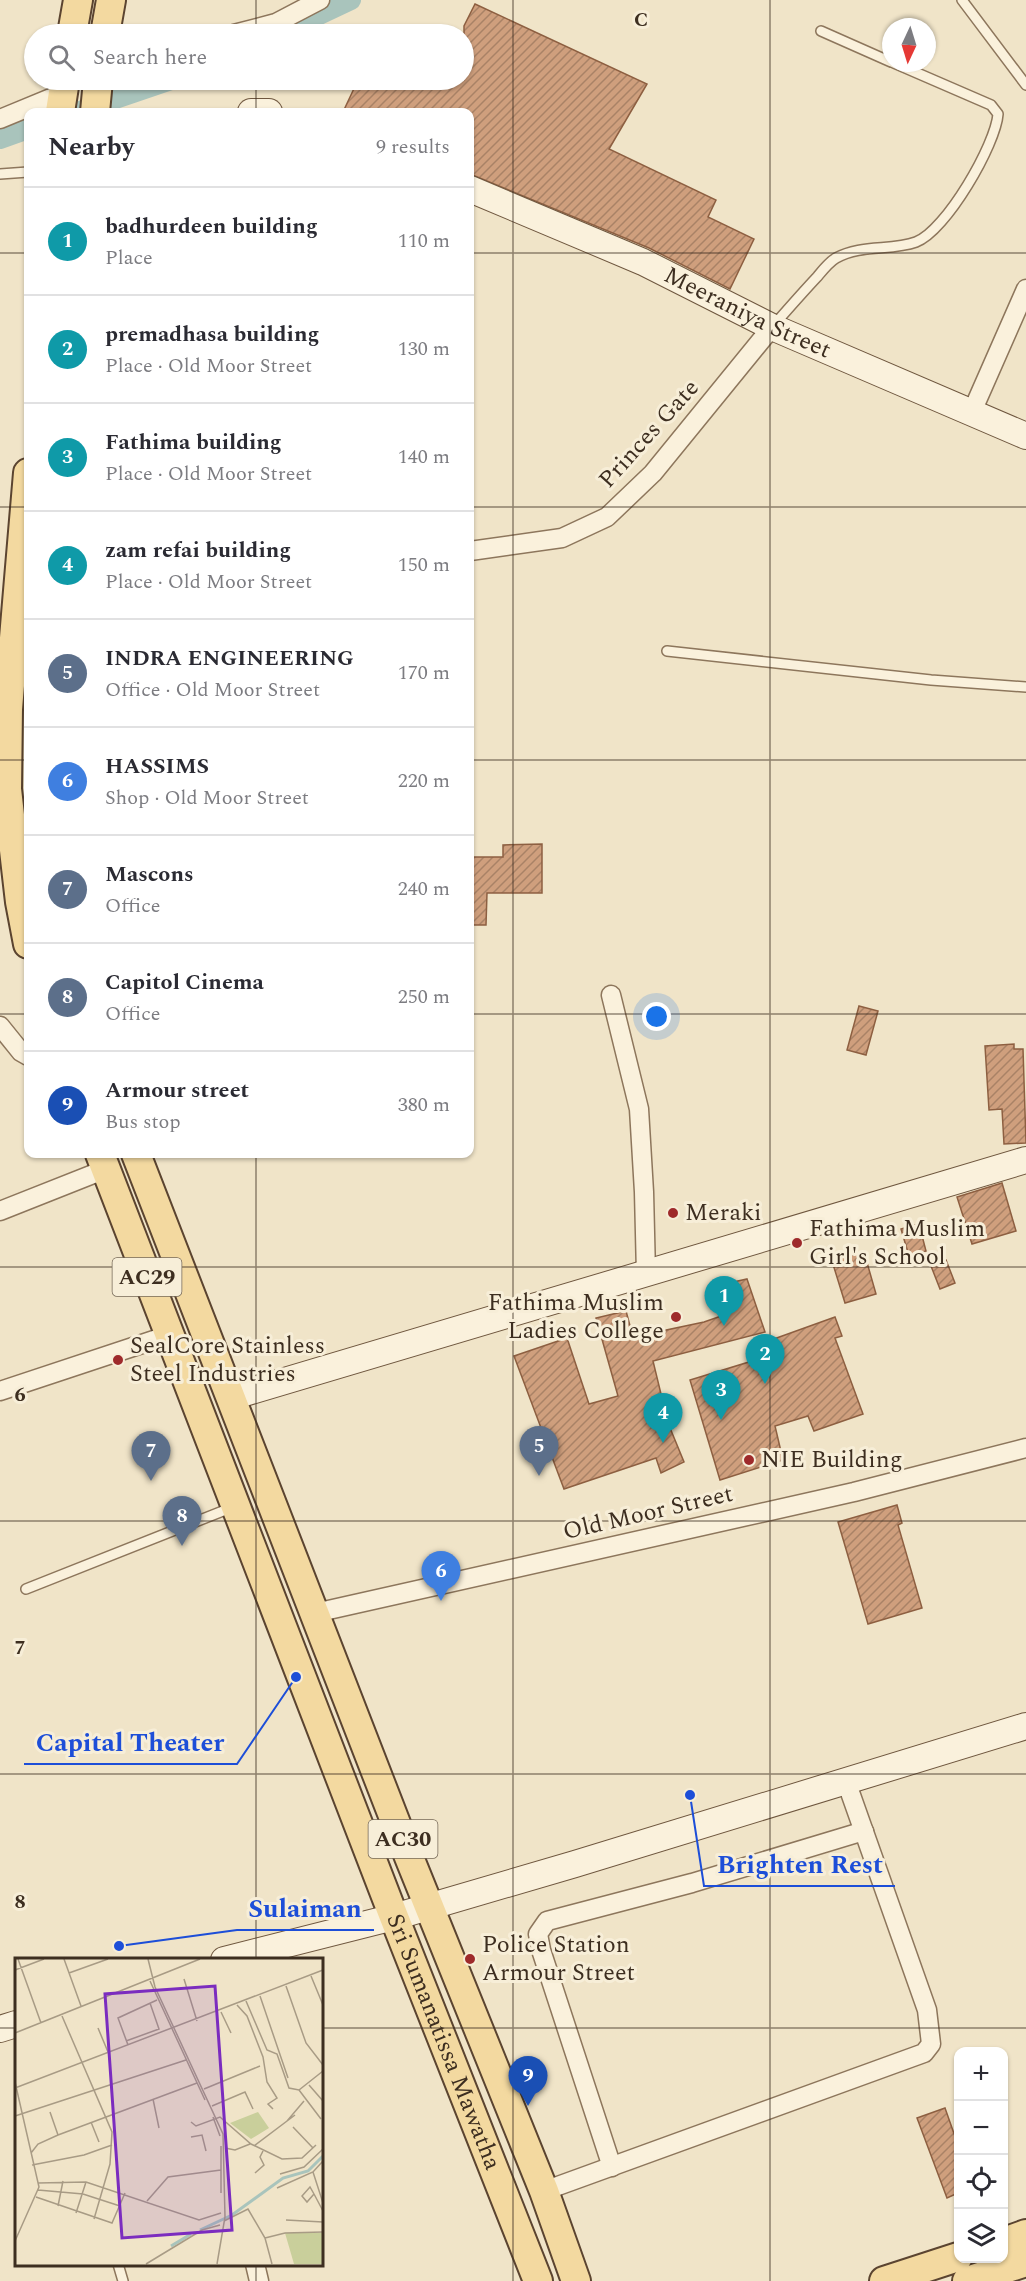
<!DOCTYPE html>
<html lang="en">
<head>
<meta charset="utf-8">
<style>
	body { margin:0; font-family:Spectral,serif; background:#f7f7f7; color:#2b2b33 }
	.controls { position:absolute; right:18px; bottom:18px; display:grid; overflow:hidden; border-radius:12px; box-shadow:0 2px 4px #0004 }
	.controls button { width:54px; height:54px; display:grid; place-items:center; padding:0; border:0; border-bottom:2px solid #e1e1e2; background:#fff; color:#2b2b33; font:30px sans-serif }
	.compass { position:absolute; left:882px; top:18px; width:54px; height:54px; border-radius:50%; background:#fff; box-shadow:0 2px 4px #0004; rotate:184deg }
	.you { position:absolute; left:657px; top:1017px; width:21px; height:21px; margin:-15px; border:4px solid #fff; border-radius:50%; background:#1a73e8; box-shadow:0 0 0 9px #1a73e833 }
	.badge { display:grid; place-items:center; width:39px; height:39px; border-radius:50%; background:#b45309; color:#fff; font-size:20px; font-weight:700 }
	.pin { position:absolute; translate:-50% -50px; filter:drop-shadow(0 2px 3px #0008) }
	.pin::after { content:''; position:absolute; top:32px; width:21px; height:18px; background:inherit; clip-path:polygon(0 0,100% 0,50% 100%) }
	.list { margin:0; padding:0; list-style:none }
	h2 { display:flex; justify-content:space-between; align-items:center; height:78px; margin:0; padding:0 24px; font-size:26px }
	h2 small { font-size:20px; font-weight:400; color:#7c7c81 }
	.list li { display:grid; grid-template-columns:39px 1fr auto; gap:18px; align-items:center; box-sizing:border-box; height:108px; padding:0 24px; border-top:2px solid #e1e1e2 }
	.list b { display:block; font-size:22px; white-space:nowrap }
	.list p { margin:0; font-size:20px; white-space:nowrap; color:#7c7c81 }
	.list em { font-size:20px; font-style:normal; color:#7c7c81 }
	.icon { flex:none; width:33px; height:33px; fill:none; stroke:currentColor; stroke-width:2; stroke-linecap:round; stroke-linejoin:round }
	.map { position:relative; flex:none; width:1026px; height:2281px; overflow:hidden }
	.search { position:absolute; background:#fff; box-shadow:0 2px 4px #0004; left:24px; top:24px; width:450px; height:66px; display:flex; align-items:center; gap:15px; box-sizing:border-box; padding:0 21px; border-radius:33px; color:#7c7c81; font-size:22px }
	.panel { position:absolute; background:#fff; box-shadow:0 2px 4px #0004; left:24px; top:108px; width:450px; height:1050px; border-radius:12px }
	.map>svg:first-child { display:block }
</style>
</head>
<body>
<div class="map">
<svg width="1026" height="2281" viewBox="0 0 1026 2281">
	<defs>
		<pattern id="building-hatch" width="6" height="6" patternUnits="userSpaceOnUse" patternTransform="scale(1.5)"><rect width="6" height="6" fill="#cf9f7d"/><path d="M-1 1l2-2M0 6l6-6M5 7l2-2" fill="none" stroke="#a98266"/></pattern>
	</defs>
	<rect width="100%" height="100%" fill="#f0e4c8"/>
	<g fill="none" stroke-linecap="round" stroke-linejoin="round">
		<g stroke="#a9c4bc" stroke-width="20">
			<polyline points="279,34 351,0"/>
			<polyline points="77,112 171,80"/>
			<polyline points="0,139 28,129"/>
		</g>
	</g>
	<g fill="url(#building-hatch)" stroke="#8d5f41" stroke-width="1.5">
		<polygon points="475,4 647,84 609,149 716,200 708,217 754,239 730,289 649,248 470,174 470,112 343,112 358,80 464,80 464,26"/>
		<polygon points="542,844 542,893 487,893 486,925 470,925 470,857 503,857 503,845"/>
		<polygon points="859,1006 878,1011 866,1055 847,1050"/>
		<polygon points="1014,1044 1014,1049 1023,1049 1026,1143 1004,1144 1002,1109 989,1110 985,1046"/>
		<polygon points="1002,1183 1016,1231 972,1244 957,1197"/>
		<polygon points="919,1224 926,1251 909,1256 901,1229"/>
		<polygon points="864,1252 876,1294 845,1303 832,1261"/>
		<polygon points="946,1260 955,1283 940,1289 931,1266"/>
		<polygon points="747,1279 765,1332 653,1361 668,1423 684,1462 661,1473 656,1458 564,1489 514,1356 567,1338 589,1404 618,1396 596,1318 626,1311 633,1337 704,1322 727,1314 720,1285"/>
		<polygon points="835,1317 842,1336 835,1338 863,1414 814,1431 808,1416 775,1426 783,1460 720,1480 690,1380 775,1354 771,1340"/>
		<polygon points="897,1505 902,1523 898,1525 922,1608 868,1624 838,1522"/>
		<polygon points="945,2108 958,2145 958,2193 947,2198 917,2118"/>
	</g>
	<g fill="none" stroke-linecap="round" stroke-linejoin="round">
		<defs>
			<g id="lane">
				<polyline points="962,0 1026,85"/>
				<polyline points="821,31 891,62"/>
				<polyline points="0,174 28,172"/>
				<path d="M774 325C788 309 802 293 817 277 822 271 829 262 836 258 861 244 891 251 916 242 946 231 996 144 998 114L991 105 894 63"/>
				<polyline points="667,651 931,680 1026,687"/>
				<polyline points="26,1589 233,1507"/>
				<polyline points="118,2264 123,2281"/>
			</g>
			<g id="street">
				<polyline points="234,34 276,23 320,0"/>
				<polyline points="0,119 63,93"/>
				<polyline points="971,414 1026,289"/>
				<polyline points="470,551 562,538 607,517 653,473 772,327"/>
				<polyline points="611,995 639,1109 644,1192 646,1274"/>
				<polyline points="0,1026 21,1052 28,1056"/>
				<polyline points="0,1211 106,1169"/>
				<polyline points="0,1391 169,1335"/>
				<polyline points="315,1613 854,1492 1026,1448"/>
				<polyline points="612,2167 541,1950 538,1934 547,1921 692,1883 864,1831"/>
				<polyline points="544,2191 924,2053 931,2044 927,2010 846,1781"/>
				<polyline points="255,2264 259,2281"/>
			</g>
			<g id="secondary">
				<polyline points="251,112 269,112"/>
				<path id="s1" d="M470 189 643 262 772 327 1026 436"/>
				<polyline points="231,1397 1026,1160"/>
				<polyline points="224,1960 394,1917 575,1864 1026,1726"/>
				<polyline points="0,2029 16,2024"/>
			</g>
			<g id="primary">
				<polyline points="72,34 78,0"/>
				<polyline points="105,34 111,0"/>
				<polyline points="60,112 65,80"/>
				<polyline points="95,112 98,80"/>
				<polyline points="28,473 8,709 7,789 20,902 28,944"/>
				<path id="s2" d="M100 1154 394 1917 538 2281"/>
				<polyline points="136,1154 409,1857 544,2191 576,2281"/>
				<polyline points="1004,2242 1026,2234"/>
				<polyline points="884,2281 958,2257"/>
				<polyline points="967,2281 1026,2262"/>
			</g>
		</defs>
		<use href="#lane" stroke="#8d765c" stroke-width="12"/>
		<use href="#street" stroke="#8d765c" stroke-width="21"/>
		<use href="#secondary" stroke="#6f573f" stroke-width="28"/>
		<use href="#primary" stroke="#5b4430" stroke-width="32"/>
		<use href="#lane" stroke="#faf1dc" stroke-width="9"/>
		<use href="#street" stroke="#faf1dc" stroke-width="18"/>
		<use href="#secondary" stroke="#faf1dc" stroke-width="26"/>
		<use href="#primary" stroke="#f3d9a0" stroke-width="28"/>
	</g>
	<path fill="none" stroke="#3d2e20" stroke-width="1.5" stroke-opacity="0.55" d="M256 0V34M513 0V2281M770 0V2281M256 80V112M0 253H28M470 253H1026M0 507H28M470 507H1026M0 760H28M470 760H1026M0 1014H28M470 1014H1026M256 1154V1960M0 1267H1026M0 1521H1026M0 1774H1026M0 2028H16M321 2028H1026M256 2264V2281"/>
	<g fill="#9e2a2b" stroke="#f7eed8" stroke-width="2">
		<circle cx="673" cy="1213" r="6"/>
		<circle cx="797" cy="1243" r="6"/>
		<circle cx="676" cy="1317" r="6"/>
		<circle cx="118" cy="1360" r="6"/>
		<circle cx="749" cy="1460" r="6"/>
		<circle cx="470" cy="1959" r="6"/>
	</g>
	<g text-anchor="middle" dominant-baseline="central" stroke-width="6" stroke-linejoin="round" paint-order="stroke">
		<g fill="#f7eed8" stroke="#756857" stroke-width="1.5">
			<rect x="112.5" y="1258" width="69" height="38" rx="4.5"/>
			<rect x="368.5" y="1820" width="69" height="38" rx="4.5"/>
		</g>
		<g font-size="22" font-weight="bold" fill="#3d2e20">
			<text x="147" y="1277">AC29</text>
			<text x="403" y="1839">AC30</text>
		</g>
		<g font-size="24" fill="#3d2e20" stroke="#f7eed8">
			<text stroke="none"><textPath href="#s1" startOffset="304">Meeraniya Street</textPath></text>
			<text transform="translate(649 434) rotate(-48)">Princes Gate</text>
			<text transform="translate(648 1513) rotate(-13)">Old Moor Street</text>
			<text stroke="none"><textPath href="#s2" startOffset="952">Sri Sumanatissa Mawatha</textPath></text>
		</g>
		<g font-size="24" fill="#3d2e20" stroke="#f7eed8" text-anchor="start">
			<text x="685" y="1213">Meraki</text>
			<text x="809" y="1229">Fathima Muslim<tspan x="809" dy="28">Girl's School</tspan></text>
			<text x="664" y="1303" text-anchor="end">Fathima Muslim<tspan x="664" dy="28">Ladies College</tspan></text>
			<text x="130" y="1346">SealCore Stainless<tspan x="130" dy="28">Steel Industries</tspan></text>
			<text x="761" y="1460">NIE Building</text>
			<text x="482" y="1945">Police Station<tspan x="482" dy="28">Armour Street</tspan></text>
		</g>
	</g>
	<g transform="translate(15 1958)">
		<rect width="308" height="308" fill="#f0e4c8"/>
		<path d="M243 154 254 170 236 181 215 165ZM270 275H307V306H279Z" fill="#c9cf9b"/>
		<path fill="none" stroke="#a9c4bc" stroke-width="3" d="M185 272 217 257 268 220 293 213 308 198M156 288 176 276"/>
		<path fill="none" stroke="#a89b85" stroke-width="1.5" d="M3 1 26 65M49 1 66 48M133 1 140 29 208 176 210 259 202 306M0 12 29 1M54 15 93 1M296 18 308 47M169 21 182 63M135 23 190 142M271 28 291 85 308 107M245 38 273 120M231 43 252 92 262 96 274 130 284 132 308 113M222 47 232 58 248 99 252 124 262 140 253 146 258 151M206 54 216 75M47 58 97 174 95 206 79 261M83 70 93 94M0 75 185 1M111 83 144 71 135 45M113 87 103 60 142 42M0 124 24 229 0 283M294 127 308 143M0 130 308 12M189 131 245 108M284 132 306 161M138 141 144 170M197 148 230 134 238 151M35 154 43 177M0 158 171 102M198 159 205 178M272 163 289 143M76 164 84 184M176 164 181 168 205 159 236 186 267 201 287 200 301 187M278 169 298 190M176 179 187 177 191 193M239 188 280 157M210 190 220 192 235 186M16 195 23 186 43 177 182 125M17 207 69 197 97 187M298 214 308 245M240 215 249 207 245 199 248 193M265 216 289 209 308 191M23 225 71 224 184 262 206 255M262 230 298 214 308 203M23 232 68 236 105 248M206 235V188M299 236 292 244 287 238 295 229 299 236 308 253M21 239 97 265 110 235M132 243 153 219 206 212M43 248 48 223M61 255 71 224M271 262 308 264M209 263 233 251 250 280 257 306M250 280 270 275 308 274M131 306 187 272 205 267"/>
		<path fill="#7b2cbf" fill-opacity="0.15" stroke="#7b2cbf" stroke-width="3" d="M200 28 217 272 107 280 90 36Z"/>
		<rect width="308" height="308" fill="none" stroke="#3d2e20" stroke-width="3"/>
	</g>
	<g font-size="20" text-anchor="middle" font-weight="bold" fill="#3d2e20" stroke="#f7eed8" stroke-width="6" stroke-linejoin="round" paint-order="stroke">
		<text x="641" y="26">C</text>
		<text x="20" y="1401">6</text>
		<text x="20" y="1654">7</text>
		<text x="20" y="1908">8</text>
	</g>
	<path fill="none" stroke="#1d4ed8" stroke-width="2" d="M296 1677L237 1764H24M690 1795L704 1886H895M119 1946L237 1930H374"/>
	<g fill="#1d4ed8" stroke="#f7eed8" stroke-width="2">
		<circle cx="296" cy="1677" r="6"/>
		<circle cx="690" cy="1795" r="6"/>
		<circle cx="119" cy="1946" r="6"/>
	</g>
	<g font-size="26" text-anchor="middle" font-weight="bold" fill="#1d4ed8" stroke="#f7eed8" stroke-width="6" stroke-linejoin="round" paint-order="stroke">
		<text x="130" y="1751">Capital Theater</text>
		<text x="800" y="1873">Brighten Rest</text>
		<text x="305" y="1917">Sulaiman</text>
	</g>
</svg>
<div class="controls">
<button>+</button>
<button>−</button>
<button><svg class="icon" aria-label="locate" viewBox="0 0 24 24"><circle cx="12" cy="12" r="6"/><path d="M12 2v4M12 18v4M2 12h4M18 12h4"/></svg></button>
<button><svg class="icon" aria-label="layers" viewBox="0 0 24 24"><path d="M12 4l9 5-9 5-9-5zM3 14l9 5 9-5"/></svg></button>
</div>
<svg class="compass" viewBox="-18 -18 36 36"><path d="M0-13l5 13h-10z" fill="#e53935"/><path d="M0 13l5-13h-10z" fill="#7c7c81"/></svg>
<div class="you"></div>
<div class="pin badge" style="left:724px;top:1326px;background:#0f9aa8">1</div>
<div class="pin badge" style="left:765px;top:1384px;background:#0f9aa8">2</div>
<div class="pin badge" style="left:721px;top:1420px;background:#0f9aa8">3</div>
<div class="pin badge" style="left:663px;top:1443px;background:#0f9aa8">4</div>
<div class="pin badge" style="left:539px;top:1476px;background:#5c6f8a">5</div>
<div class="pin badge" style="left:441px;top:1601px;background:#3f7fe0">6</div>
<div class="pin badge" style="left:151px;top:1481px;background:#5c6f8a">7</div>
<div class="pin badge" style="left:182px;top:1546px;background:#5c6f8a">8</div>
<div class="pin badge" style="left:528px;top:2106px;background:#1a4fb4">9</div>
<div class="search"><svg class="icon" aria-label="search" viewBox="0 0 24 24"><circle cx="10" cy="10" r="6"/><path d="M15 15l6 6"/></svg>Search here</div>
<section class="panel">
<h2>Nearby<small>9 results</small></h2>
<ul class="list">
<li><span class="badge" style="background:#0f9aa8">1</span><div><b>badhurdeen building</b><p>Place</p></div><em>110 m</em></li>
<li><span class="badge" style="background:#0f9aa8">2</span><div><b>premadhasa building</b><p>Place · Old Moor Street</p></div><em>130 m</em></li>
<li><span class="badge" style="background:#0f9aa8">3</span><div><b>Fathima building</b><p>Place · Old Moor Street</p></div><em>140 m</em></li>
<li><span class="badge" style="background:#0f9aa8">4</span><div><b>zam refai building</b><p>Place · Old Moor Street</p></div><em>150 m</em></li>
<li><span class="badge" style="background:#5c6f8a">5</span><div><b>INDRA ENGINEERING</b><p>Office · Old Moor Street</p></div><em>170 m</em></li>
<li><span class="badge" style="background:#3f7fe0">6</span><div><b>HASSIMS</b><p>Shop · Old Moor Street</p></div><em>220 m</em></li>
<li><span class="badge" style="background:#5c6f8a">7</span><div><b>Mascons</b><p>Office</p></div><em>240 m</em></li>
<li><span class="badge" style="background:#5c6f8a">8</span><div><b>Capitol Cinema</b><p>Office</p></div><em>250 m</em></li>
<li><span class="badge" style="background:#1a4fb4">9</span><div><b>Armour street</b><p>Bus stop</p></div><em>380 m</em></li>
</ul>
</section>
</div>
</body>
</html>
